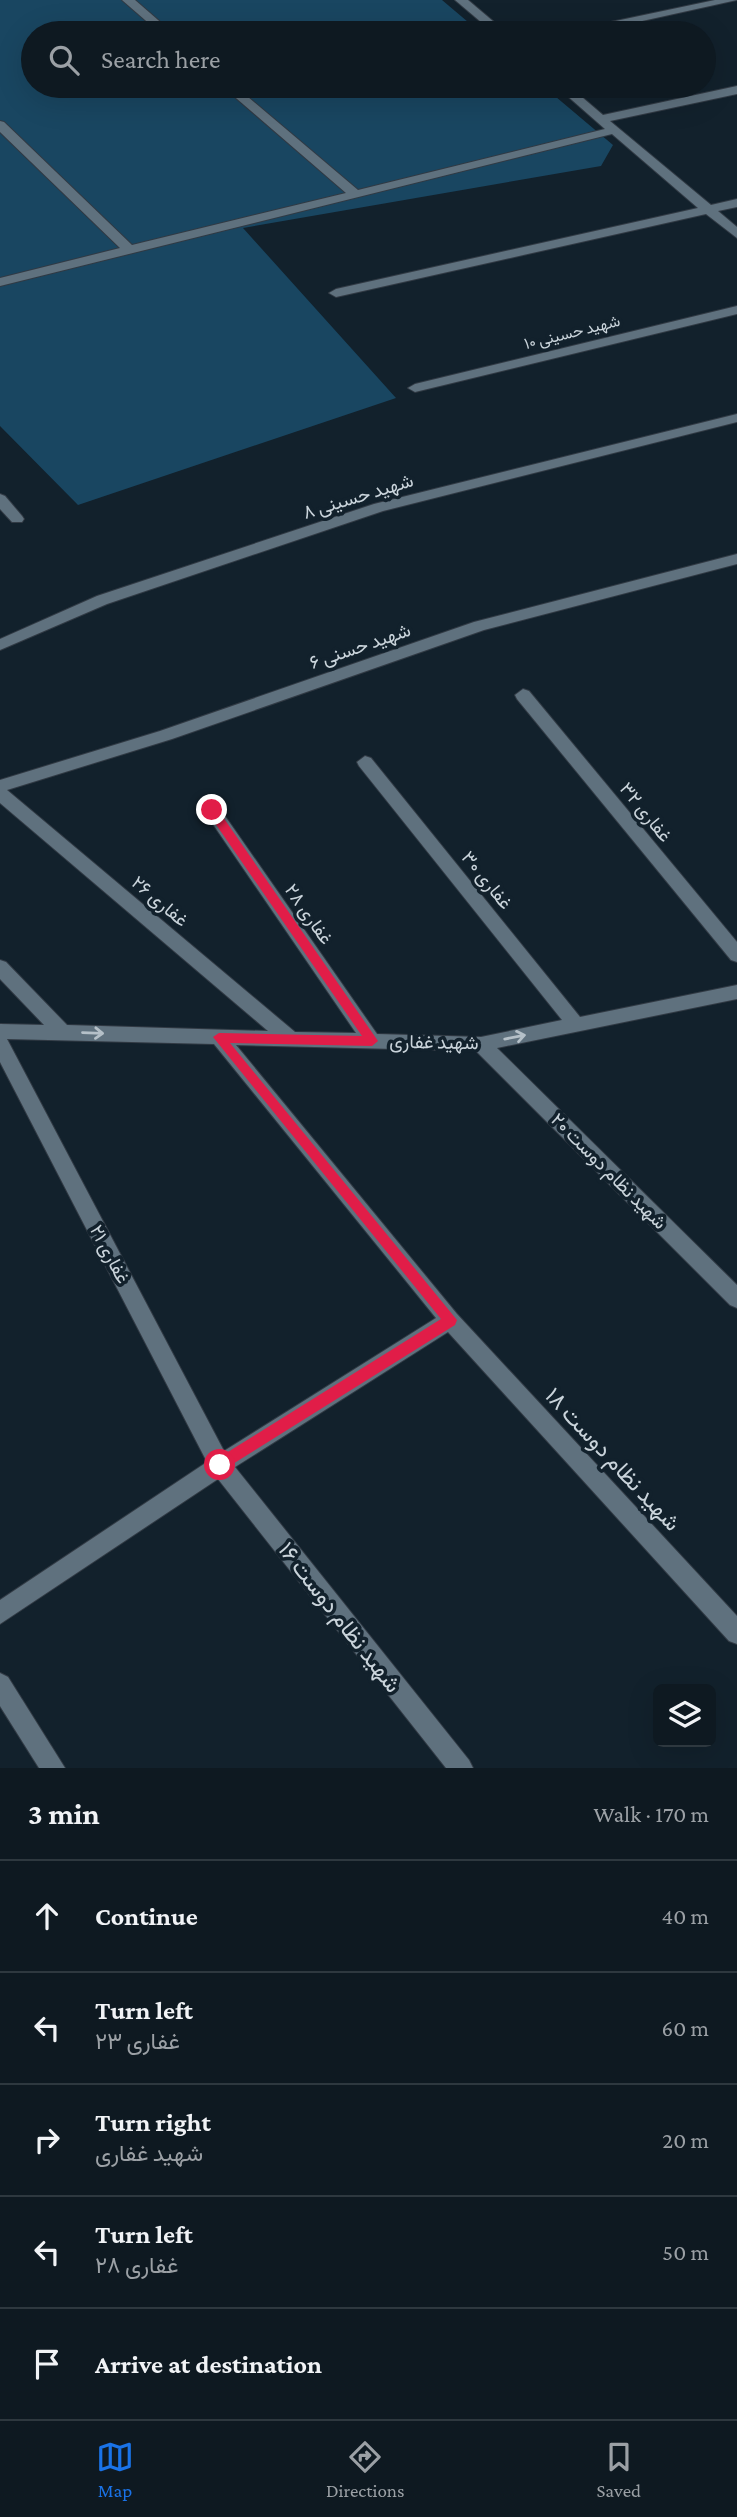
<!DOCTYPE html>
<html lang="en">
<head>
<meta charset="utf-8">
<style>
	body { margin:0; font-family:"Crimson Pro",Vazirmatn,serif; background:#1c262e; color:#f1f3f6 }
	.controls { position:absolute; right:21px; bottom:21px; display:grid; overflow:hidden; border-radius:10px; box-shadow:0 7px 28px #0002 }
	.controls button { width:63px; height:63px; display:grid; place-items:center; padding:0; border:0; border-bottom:2px solid #2e383f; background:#0e1921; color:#f1f3f6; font:35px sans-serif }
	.stop { position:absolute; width:21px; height:21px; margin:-16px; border:5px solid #e11d48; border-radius:50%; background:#fff }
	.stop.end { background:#e11d48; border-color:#fff; box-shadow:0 2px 7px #0008 }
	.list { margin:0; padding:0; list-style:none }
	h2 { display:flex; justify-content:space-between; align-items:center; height:91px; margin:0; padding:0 28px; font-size:30px }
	h2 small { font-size:23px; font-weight:400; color:#9ba0a5 }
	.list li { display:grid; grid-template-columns:46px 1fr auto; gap:21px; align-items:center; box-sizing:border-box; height:112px; padding:0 28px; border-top:2px solid #2e383f }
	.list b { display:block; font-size:26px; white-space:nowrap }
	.list p { margin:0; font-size:23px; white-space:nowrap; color:#9ba0a5 }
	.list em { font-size:23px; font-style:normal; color:#9ba0a5 }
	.icon { flex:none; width:38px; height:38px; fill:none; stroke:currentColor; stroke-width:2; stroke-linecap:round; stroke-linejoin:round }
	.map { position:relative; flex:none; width:737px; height:1768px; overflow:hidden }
	.search { position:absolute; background:#0e1921; box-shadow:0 7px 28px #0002; left:21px; right:21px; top:21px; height:77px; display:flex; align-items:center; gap:18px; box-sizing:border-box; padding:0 24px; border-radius:38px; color:#9ba0a5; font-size:26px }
	.sheet { height:651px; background:#0e1921 }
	nav { display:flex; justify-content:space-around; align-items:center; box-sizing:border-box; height:98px; border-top:2px solid #2e383f; background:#0e1921; font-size:19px; color:#9ba0a5 }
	nav a { display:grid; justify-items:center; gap:4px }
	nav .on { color:#1a73e8 }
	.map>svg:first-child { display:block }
</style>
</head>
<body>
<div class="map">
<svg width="737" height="1768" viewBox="0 0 737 1768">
	<rect width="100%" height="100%" fill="#12212c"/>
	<polygon fill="#194661" points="0,0 442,0 481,33 33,33 33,86 543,86 613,145 601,166 243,228 396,398 78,505 0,426"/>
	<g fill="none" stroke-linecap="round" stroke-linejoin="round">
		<defs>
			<g id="minor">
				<polygon points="122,0 135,0 173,33 160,33"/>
				<polygon points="455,0 468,0 507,33 494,33"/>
				<polygon points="715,0 737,0 588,33 567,33 573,30"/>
				<polygon points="222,86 235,86 358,190 605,129 556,86 569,86 603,115 737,86 737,94 610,121 711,205 737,199 737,207 718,211 737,227 737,238 706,214 336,297 329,293 336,289 698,208 612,134 0,286 0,278 120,248 0,132 0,121 4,122 132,245 346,193"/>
				<polygon points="737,306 737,314 415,392 408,388 415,384"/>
				<polygon points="737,414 737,422 383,511 107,604 0,650 0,639 97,596 374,504"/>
				<polygon points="0,494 5,496 22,516 24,519 22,522 12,522 0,509"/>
				<path d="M737 554V564L484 630 172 739 7 790 295 1032 356 1033 206 814 204 810 206 806H218L377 1034 481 1037 562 1020 359 766 357 762 365 756 371 758 580 1017 737 985V999L497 1048 737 1285V1308L730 1305 476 1051 236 1045 457 1314 737 1616V1644L729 1641 448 1332 235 1467 469 1760 473 1768H446L218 1479 0 1624V1600L207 1462 0 1062V1024L44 1025 0 979V960L6 962 67 1025 268 1031 0 803V780L160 731 474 622ZM7 1039 214 1044 436 1318 224 1451Z"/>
				<polygon points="523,689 529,691 737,942 737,962 731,960 517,699 515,695"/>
				<polygon points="0,1673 8,1677 65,1768 39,1768 0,1706"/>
			</g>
		</defs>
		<use href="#minor" stroke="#313a44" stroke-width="2"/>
		<use href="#minor" fill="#5f717e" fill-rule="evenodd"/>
	</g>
	<defs><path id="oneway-shaft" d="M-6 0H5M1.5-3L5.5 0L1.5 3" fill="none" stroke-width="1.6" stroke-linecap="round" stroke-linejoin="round" transform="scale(1.75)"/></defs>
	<g stroke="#b5c0c8">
		<use href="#oneway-shaft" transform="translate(93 1033) rotate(2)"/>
		<use href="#oneway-shaft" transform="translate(515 1037) rotate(-11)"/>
	</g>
	<polygon fill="#e11d48" points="212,806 216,807 378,1041 372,1046 230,1043 457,1320 455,1325 220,1472 213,1465 215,1460 441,1319 213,1037 219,1033 362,1036 208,813 206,810"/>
	<g text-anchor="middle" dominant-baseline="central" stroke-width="7" stroke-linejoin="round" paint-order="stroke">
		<g font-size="16" fill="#cad4db" stroke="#12212c">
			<text transform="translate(572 332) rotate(-14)">شهید حسینی ۱۰</text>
		</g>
		<g font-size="19" fill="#cad4db" stroke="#12212c">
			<text transform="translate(358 496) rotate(-17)">شهید حسینی ۸</text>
			<text transform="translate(360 646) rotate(-19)">شهید حسنی ۶</text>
			<text transform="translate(646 812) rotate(51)">غفاری ۳۲</text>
			<text transform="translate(487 880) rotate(51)">غفاری ۳۰</text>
			<text transform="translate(160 901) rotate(40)">غفاری ۲۶</text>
			<text transform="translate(309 914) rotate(55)">غفاری ۲۸</text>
			<text transform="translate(434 1042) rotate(1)">شهید غفاری</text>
			<text transform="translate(609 1171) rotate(45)">شهید نظام دوست ۲۰</text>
			<text transform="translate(110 1254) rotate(62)">غفاری ۲۱</text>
		</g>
		<g font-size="23" fill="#cad4db" stroke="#12212c">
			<text transform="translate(613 1459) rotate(47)">شهید نظام دوست ۱۸</text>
			<text transform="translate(340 1617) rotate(52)">شهید نظام دوست ۱۶</text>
		</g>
	</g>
</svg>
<div class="controls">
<button><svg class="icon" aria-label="layers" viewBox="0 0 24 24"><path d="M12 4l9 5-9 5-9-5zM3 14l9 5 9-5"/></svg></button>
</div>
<div class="stop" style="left:220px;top:1465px"></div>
<div class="stop end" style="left:212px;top:810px"></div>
<div class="search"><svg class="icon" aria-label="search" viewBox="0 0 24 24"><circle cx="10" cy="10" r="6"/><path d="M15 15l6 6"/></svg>Search here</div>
</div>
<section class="sheet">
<h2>3 min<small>Walk · 170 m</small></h2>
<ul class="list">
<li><svg class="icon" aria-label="ahead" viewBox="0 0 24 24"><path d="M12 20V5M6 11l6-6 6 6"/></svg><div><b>Continue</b></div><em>40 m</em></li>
<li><svg class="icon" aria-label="left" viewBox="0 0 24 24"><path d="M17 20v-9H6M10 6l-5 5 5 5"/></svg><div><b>Turn left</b><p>غفاری ۲۳</p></div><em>60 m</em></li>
<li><svg class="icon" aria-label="right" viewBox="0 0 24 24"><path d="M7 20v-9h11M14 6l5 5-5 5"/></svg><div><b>Turn right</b><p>شهید غفاری</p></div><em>20 m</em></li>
<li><svg class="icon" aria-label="left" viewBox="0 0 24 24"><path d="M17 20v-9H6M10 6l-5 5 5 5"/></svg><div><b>Turn left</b><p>غفاری ۲۸</p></div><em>50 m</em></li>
<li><svg class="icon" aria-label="arrive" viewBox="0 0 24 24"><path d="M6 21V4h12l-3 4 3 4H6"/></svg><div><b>Arrive at destination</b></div></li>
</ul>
</section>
<nav>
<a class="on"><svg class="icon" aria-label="map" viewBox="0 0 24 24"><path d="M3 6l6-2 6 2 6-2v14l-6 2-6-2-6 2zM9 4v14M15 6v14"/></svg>Map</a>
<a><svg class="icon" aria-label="directions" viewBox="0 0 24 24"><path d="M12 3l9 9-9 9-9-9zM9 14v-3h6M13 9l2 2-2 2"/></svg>Directions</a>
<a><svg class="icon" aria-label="saved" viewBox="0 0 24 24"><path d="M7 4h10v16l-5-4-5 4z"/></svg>Saved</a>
</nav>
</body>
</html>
